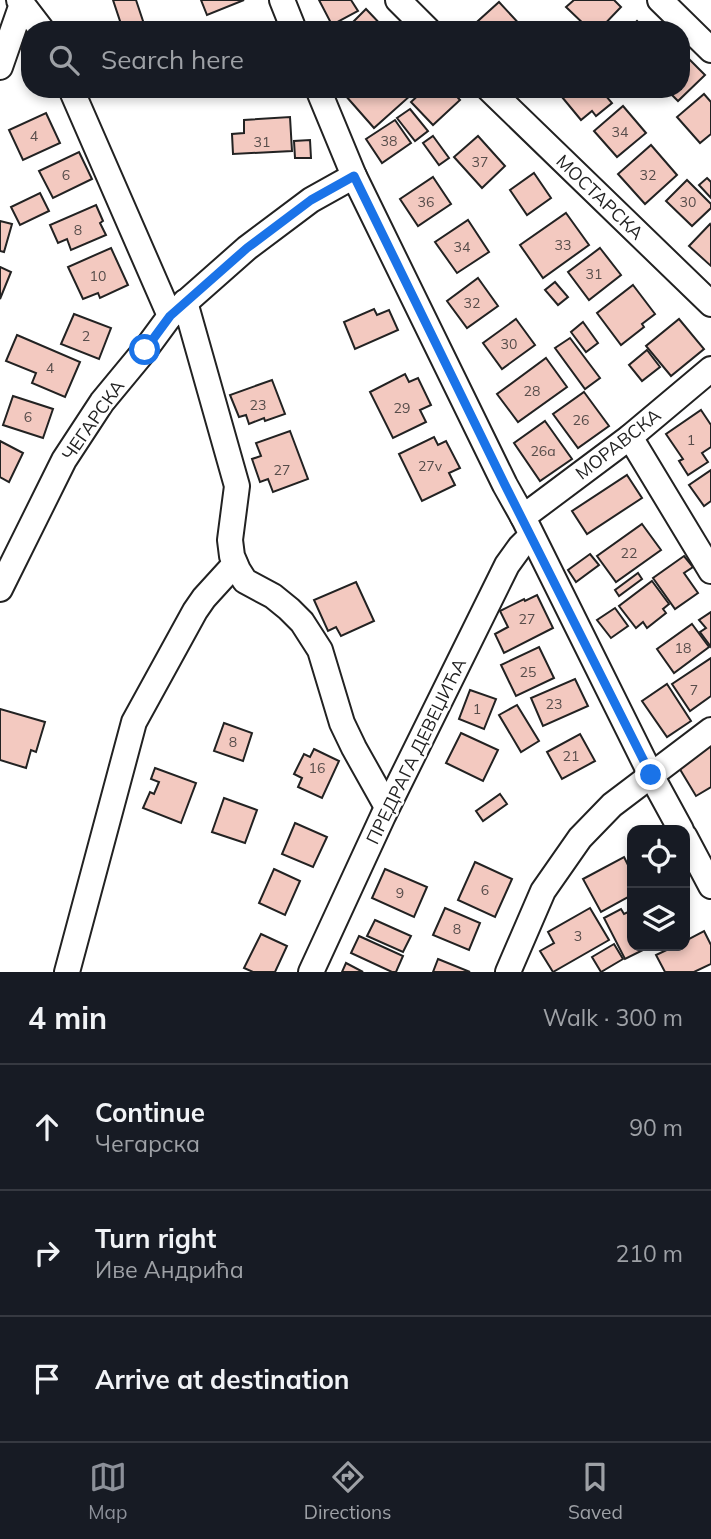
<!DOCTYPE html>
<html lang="en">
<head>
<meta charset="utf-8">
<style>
	body { margin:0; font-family:Mulish,sans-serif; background:#20242c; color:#f1f3f6 }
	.controls { position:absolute; right:21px; bottom:21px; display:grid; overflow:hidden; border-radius:14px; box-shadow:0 4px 10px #0003 }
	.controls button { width:63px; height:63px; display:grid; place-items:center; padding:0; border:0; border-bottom:2px solid #363941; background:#171b24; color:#f1f3f6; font:35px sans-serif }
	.stop { position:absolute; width:21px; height:21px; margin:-16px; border:5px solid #1a73e8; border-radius:50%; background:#fff }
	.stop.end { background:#1a73e8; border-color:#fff; box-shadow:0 2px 7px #0008 }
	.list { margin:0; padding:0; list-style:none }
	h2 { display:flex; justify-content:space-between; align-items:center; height:91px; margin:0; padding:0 28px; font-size:30px }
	h2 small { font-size:23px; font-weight:400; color:#9ea1a6 }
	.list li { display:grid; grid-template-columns:46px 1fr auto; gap:21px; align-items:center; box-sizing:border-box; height:126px; padding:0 28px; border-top:2px solid #363941 }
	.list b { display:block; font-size:26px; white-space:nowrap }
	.list p { margin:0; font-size:23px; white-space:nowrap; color:#9ea1a6 }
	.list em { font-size:23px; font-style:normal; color:#9ea1a6 }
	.icon { flex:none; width:38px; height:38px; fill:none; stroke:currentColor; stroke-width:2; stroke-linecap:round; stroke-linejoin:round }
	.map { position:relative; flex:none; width:711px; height:972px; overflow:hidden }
	.search { position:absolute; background:#171b24; box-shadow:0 4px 10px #0003; left:21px; right:21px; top:21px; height:77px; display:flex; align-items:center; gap:18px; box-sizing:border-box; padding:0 24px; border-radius:28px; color:#9ea1a6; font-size:26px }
	.sheet { height:469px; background:#171b24 }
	nav { display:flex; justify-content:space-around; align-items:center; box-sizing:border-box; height:98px; border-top:2px solid #363941; background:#171b24; font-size:19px; color:#9ea1a6 }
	nav a { display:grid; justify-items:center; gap:4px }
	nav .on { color:#8c9099 }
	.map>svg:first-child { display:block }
</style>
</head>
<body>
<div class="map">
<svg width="711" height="972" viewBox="0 0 711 972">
	<rect width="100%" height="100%" fill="#fff"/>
	<g fill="#f3c9c0" stroke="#222" stroke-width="2">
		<polygon points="113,0 136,0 145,27 135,30 123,30"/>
		<polygon points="201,0 244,0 207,15"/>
		<polygon points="319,0 351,0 358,11 332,25"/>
		<polygon points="574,0 614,0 621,7 599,30 590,30 566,7"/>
		<polygon points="499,2 524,29 468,30"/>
		<polygon points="366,9 386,30 345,30"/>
		<polygon points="637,21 646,30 628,30"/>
		<polygon points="220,23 220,30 183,30 182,27"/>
		<polygon points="271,24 271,30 234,30 233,28"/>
		<polygon points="681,51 705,75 678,101 666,89 681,89"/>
		<polygon points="352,89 406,89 411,95 374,128 345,95"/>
		<polygon points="425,89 450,89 460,100 433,125 411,102"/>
		<polygon points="571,89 600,89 612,103 596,116 592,111 581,120 562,97"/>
		<polygon points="704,94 711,102 711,134 700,143 677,117"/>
		<polygon points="623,106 646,133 617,157 594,131"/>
		<polygon points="410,109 428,131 415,141 397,118"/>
		<polygon points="46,113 60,143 23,160 9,130"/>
		<polygon points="290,117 292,151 233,154 232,134 244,133 244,120"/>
		<polygon points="395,120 411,143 382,163 366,139"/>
		<polygon points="433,136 449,158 439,165 423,143"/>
		<polygon points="478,136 505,166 482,188 454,157"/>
		<polygon points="310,140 311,158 295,158 294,141"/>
		<polygon points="651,145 677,175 645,204 618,174"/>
		<polygon points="79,152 92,179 53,198 39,171"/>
		<polygon points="534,173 551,198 527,215 510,190"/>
		<polygon points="433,177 451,204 418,226 400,199"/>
		<polygon points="707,178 711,182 711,198 699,185"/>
		<polygon points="687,180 711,204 711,208 692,226 666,201"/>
		<polygon points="40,193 49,211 20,225 11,207"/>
		<polygon points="96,205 103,221 100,223 106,235 71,250 67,239 58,243 50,225"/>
		<polygon points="566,213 589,245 543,278 520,245"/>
		<polygon points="468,220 489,252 457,273 435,242"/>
		<polygon points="0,221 12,224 4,252 0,251"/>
		<polygon points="710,224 711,226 711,266 689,246"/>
		<polygon points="111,248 128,285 100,298 98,293 83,299 68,267"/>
		<polygon points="600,248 621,275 589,300 568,272"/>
		<polygon points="0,267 11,272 0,299"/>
		<polygon points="478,278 498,306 467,328 447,301"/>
		<polygon points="555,282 568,297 558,305 545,290"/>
		<polygon points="633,285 655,314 642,324 644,327 621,345 597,313"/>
		<polygon points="374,309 377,315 389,310 398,330 355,349 344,322"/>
		<polygon points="74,314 111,328 99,359 61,344"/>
		<polygon points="516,319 535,345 502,369 483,343"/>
		<polygon points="679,319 704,349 671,376 646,346"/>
		<polygon points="583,322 598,343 586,352 571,332"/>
		<polygon points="17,335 80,362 65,397 32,383 36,373 6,361"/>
		<polygon points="570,338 600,378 585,389 555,348"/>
		<polygon points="647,350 660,367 642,381 629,365"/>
		<polygon points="546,358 567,387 518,422 497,394"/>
		<polygon points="405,374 409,382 418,378 431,405 420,410 426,422 393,438 370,392"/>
		<polygon points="272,380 285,414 265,421 264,418 249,424 246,415 239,417 230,395"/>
		<polygon points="584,392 609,426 578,448 553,414"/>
		<polygon points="13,396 53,409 43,438 3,425"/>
		<polygon points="701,410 711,425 711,447 702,453 708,462 688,475 679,461 683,459 666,434"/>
		<polygon points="545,421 572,459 540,481 514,443"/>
		<polygon points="290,431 308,479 273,492 268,479 260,482 252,459 261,456 256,443"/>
		<polygon points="434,437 438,445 446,441 460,468 449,473 455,485 422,501 399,454"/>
		<polygon points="0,441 23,453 9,482 0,477"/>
		<polygon points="711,470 711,501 704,506 689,485"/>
		<polygon points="627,475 642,498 587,534 572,511"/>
		<polygon points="642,524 661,550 616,582 597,556"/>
		<polygon points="590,554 599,565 576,582 568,570"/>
		<polygon points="684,556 693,567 684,573 698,593 675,609 653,578"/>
		<polygon points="638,573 642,579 619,596 615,590"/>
		<polygon points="652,581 669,604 663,609 666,613 647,628 643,622 636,628 619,606"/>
		<polygon points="356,582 374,621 341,636 336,627 328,631 314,600"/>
		<polygon points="537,595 553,628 504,653 495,634 508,627 500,611 524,599 525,601"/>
		<polygon points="615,608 628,626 611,638 597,620"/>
		<polygon points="711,612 711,647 700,632 706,628 699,620"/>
		<polygon points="692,624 709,647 674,673 657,649"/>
		<polygon points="539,647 554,678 516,696 501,665"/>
		<polygon points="711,658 711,696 690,711 672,684"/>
		<polygon points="575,679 588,706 543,726 531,698"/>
		<polygon points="667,684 691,721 667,737 642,701"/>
		<polygon points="470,690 496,699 484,729 459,719"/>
		<polygon points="517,705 539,741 521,752 499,715"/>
		<polygon points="0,709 45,722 36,752 31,750 26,768 0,760"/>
		<polygon points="224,723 252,733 243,761 214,751"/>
		<polygon points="461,733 498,750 483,781 446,763"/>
		<polygon points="580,734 595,761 562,779 547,752"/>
		<polygon points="711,745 711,787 696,796 678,766"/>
		<polygon points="314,749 339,761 322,798 298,787 302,778 294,774 304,754 310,757"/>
		<polygon points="155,768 196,783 181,823 143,808 150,792 154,794 159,782 151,779"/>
		<polygon points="500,794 507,804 483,821 476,811"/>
		<polygon points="224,798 257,810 245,843 212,832"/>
		<polygon points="295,823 327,837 313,867 282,854"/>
		<polygon points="624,857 632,873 632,895 601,912 583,879"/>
		<polygon points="475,862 512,879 495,917 458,900"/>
		<polygon points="274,869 300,881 285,915 259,903"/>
		<polygon points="385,869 427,887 414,917 372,898"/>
		<polygon points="445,908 480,923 469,950 433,935"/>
		<polygon points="590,908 609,940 553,972 540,951 554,943 548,932"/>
		<polygon points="621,909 624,914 628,912 632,918 632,946 651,946 625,959 604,918"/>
		<polygon points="375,920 411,936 403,952 367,936"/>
		<polygon points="704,931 711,945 711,964 694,972 665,972 656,955 675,946 685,946 685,941"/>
		<polygon points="261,934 287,946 275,972 253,972 244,968"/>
		<polygon points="359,936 403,956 396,972 392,972 351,953"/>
		<polygon points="614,944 623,959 601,972 592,957"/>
		<polygon points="438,959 470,972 433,972"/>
		<polygon points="346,963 363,972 342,972"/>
	</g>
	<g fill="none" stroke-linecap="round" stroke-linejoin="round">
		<defs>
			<g id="minor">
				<polyline points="19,0 42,30"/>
				<polyline points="282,0 294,30"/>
				<polyline points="398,0 428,30"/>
				<polyline points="660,0 711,50"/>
				<polyline points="0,67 22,4"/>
				<polyline points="71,89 170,316"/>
				<polyline points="318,89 354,176 505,485 523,517 651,775 681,830"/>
				<polyline points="489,89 711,304"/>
				<polyline points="185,302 237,486 230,540 232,556 238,570 245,581 273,596 289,609 302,622 320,650 342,723 354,748 387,807"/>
				<polyline points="630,437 711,571"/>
				<polyline points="523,517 630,437 711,369"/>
				<polyline points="0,589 64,460 102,402 145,350 170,316 247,248 311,200 354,176"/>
				<polyline points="685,837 711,886"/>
				<polyline points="67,972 134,722 195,611 204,598 235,564"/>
				<polyline points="311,972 383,816 507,565 520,547 531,536"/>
				<polyline points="508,972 543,891 580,838 612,805 711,730"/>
			</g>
		</defs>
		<use href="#minor" stroke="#222" stroke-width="28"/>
		<use href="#minor" stroke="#fff" stroke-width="24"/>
	</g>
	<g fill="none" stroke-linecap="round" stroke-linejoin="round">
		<polyline stroke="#1a73e8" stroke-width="9" points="145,350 170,316 247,248 311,200 354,176 505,485 651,775"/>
	</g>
	<g text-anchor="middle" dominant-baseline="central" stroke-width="5" stroke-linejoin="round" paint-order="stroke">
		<g font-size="14" fill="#564c4a">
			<text x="620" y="132">34</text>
			<text x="34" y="136">4</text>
			<text x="389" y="141">38</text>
			<text x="262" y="142">31</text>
			<text x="480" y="162">37</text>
			<text x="66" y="175">6</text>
			<text x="648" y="175">32</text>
			<text x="426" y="202">36</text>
			<text x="688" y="202">30</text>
			<text x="78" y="230">8</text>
			<text x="563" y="245">33</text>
			<text x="462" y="247">34</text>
			<text x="594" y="274">31</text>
			<text x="98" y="276">10</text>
			<text x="472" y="303">32</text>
			<text x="86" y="336">2</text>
			<text x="509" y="344">30</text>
			<text x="50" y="368">4</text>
			<text x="532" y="391">28</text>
			<text x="258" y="405">23</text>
			<text x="402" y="408">29</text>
			<text x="28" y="417">6</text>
			<text x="581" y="420">26</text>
			<text x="691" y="440">1</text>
			<text x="543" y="451">26a</text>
			<text x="430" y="466">27v</text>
			<text x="282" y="470">27</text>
			<text x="629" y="553">22</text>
			<text x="527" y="619">27</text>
			<text x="683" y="648">18</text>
			<text x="528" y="672">25</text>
			<text x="694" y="690">7</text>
			<text x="554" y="704">23</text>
			<text x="477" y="709">1</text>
			<text x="233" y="742">8</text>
			<text x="571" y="756">21</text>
			<text x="317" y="768">16</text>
			<text x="485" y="890">6</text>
			<text x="400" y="893">9</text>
			<text x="457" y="929">8</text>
			<text x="578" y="936">3</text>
		</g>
		<g font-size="18" fill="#222" stroke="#fff">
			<text transform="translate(600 197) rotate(44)">МОСТАРСКА</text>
			<text transform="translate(93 420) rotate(-55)">ЧЕГАРСКА</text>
			<text transform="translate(618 444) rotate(-38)">МОРАВСКА</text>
			<text transform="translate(416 751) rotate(-64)">ПРЕДРАГА ДЕВЕЏИЋА</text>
		</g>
	</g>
</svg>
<div class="controls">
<button><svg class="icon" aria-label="locate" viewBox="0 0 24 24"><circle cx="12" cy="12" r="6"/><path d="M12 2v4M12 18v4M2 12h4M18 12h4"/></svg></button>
<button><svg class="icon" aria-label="layers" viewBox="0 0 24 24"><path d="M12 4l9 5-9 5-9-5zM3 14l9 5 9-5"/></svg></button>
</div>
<div class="stop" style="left:145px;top:350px"></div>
<div class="stop end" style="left:651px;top:775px"></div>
<div class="search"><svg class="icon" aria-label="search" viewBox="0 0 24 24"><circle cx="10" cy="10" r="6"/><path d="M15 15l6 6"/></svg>Search here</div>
</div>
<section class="sheet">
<h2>4 min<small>Walk · 300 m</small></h2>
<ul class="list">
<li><svg class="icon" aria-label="ahead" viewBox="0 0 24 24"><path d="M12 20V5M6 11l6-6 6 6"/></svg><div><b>Continue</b><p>Чегарска</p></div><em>90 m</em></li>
<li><svg class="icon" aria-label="right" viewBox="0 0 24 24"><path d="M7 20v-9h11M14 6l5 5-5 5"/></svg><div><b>Turn right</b><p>Иве Андрића</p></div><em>210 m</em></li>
<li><svg class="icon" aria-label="arrive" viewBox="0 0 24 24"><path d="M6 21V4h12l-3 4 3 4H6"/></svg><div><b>Arrive at destination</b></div></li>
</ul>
</section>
<nav>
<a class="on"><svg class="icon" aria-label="map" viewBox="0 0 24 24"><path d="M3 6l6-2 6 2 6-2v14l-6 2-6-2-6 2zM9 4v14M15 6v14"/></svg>Map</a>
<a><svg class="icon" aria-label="directions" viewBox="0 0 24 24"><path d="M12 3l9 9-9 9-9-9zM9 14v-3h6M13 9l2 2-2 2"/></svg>Directions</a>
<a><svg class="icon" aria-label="saved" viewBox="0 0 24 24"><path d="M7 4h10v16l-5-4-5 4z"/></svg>Saved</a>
</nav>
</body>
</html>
